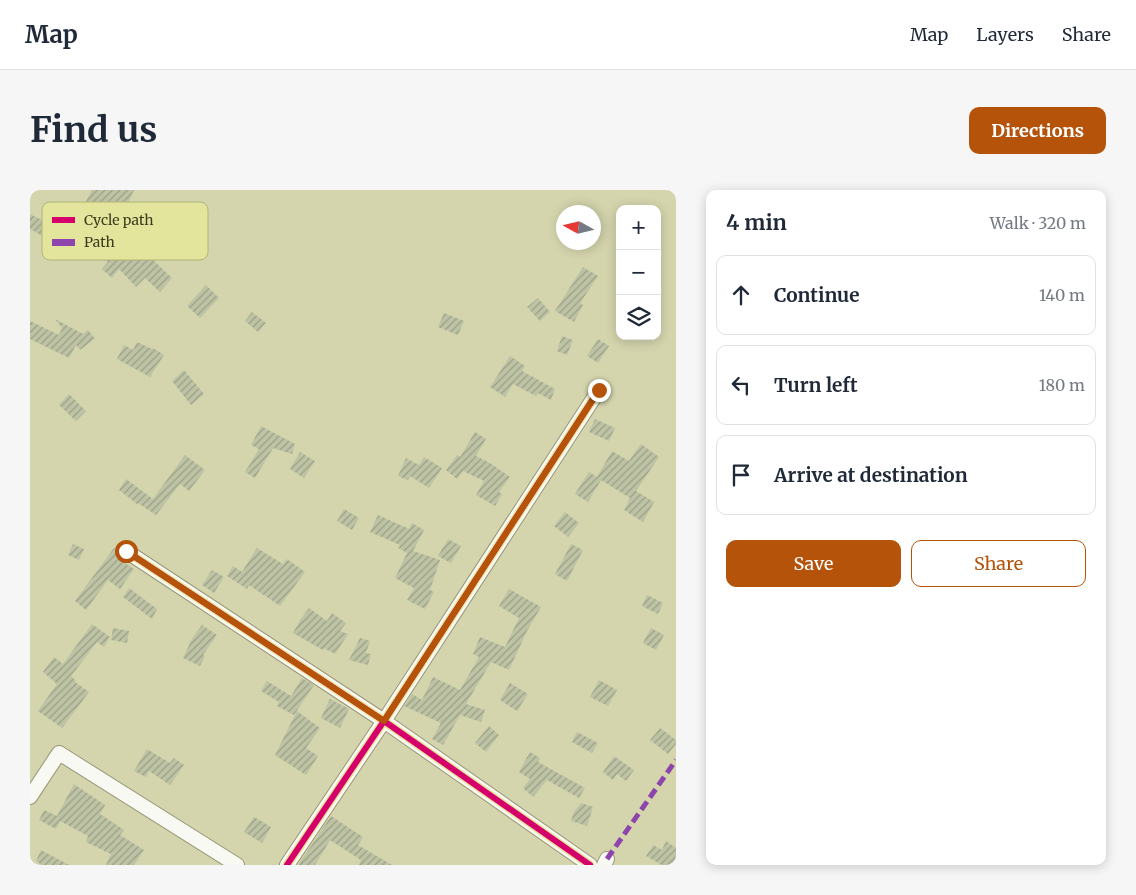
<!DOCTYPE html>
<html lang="en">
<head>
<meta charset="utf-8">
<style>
	body { margin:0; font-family:Merriweather,serif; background:#f6f6f7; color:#1f2937 }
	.controls { position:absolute; right:15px; top:15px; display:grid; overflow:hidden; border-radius:10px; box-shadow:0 2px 12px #0003 }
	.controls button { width:45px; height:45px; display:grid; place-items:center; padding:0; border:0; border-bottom:1px solid #e0e1e3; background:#fff; color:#1f2937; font:25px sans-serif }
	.compass { position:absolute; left:526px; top:15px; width:45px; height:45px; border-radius:50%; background:#fff; box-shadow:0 2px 12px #0003; rotate:278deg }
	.stop { position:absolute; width:15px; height:15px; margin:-11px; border:4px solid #b45309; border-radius:50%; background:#fff }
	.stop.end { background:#b45309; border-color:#fff; box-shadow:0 1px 5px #0008 }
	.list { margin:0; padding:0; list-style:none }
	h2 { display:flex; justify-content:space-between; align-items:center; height:65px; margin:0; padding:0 20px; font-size:21px }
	h2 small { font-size:16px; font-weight:400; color:#747a83 }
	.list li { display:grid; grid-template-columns:32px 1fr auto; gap:15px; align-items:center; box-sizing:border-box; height:80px; margin:0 10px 10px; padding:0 10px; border:1px solid #e0e1e3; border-radius:10px }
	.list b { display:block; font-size:19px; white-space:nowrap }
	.list em { font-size:16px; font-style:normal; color:#747a83 }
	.actions { display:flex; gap:10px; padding:15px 20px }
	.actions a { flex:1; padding:11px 0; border:1px solid #b45309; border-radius:10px; text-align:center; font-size:18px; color:#b45309 }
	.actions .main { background:#b45309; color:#fff }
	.icon { flex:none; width:28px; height:28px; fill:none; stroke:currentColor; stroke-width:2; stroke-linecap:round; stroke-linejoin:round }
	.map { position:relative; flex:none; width:646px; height:675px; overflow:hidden; border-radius:10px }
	header { display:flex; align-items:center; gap:30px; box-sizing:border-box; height:70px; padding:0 25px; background:#fff; border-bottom:1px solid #e0e1e3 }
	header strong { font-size:24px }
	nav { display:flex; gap:28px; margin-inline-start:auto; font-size:18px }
	.intro { display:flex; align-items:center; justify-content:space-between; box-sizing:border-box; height:120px; padding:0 30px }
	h1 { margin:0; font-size:35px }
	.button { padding:12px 22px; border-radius:10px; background:#b45309; color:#fff; font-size:18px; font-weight:700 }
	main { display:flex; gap:30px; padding:0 30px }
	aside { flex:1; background:#fff; border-radius:10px; box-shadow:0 2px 12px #0003 }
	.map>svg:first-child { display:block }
</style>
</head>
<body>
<header>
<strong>Map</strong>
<nav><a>Map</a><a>Layers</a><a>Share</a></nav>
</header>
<div class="intro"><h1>Find us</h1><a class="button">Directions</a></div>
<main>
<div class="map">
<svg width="646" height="675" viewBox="0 0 646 675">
	<defs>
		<pattern id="building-hatch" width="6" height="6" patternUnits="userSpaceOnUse" patternTransform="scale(1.25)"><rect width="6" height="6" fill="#bdc3a4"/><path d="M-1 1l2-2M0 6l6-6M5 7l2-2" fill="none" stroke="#9ba085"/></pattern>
	</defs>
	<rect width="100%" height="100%" fill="#d4d5ad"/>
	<g fill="url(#building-hatch)">
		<polygon points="62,0 104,0 93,24 97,27 95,29 122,49 131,38 143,47 124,71 142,88 130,102 115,88 106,97 89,79 82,88 72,79 78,72 45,53 40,61 0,39 0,24 39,44"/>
		<polygon points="553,77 568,86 550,113 553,115 544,132 525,121"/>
		<polygon points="176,95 189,108 170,128 157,116"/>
		<polygon points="508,108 520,122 510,131 497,117"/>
		<polygon points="222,122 236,133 228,142 215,131"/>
		<polygon points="414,123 434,131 428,145 408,137"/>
		<polygon points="25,129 53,144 58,140 65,149 50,160 46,155 39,168 0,149 0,131 29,145 32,138"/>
		<polygon points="532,146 543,150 537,165 527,161"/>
		<polygon points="568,149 579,156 568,173 557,166"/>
		<polygon points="107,152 122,159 123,158 134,165 120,187 87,169 94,155 103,160"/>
		<polygon points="480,166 495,176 492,181 525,199 521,210 508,203 506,206 483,194 475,207 460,197"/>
		<polygon points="154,180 174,204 161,215 142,191"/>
		<polygon points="39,204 56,221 46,231 29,215"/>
		<polygon points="565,229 585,238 579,251 559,242"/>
		<polygon points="231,236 265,254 262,264 243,258 225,288 215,282 229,259 221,255"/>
		<polygon points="445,242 456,249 446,266 460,273 480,287 469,302 472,304 465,316 446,305 454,291 433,281 427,289 416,280 427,265 430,267"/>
		<polygon points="611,254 629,267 606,301 624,312 613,332 594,320 600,308 571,290 558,312 545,304 559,282 567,287 582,261 599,271"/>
		<polygon points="270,262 285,271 274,288 260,279"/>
		<polygon points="155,265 175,280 159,301 150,294 126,325 108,313 107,314 89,300 96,289 123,309"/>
		<polygon points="394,267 412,278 399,298 380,286 378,290 368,286 376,268 389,275"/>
		<polygon points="314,319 329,328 322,340 307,331"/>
		<polygon points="535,322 549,333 538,347 524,336"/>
		<polygon points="348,325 379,339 382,333 394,340 383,361 410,370 400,400 404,402 395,419 377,410 384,398 365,388 377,363 368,358 370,355 340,342"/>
		<polygon points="418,349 431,356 421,373 408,366"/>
		<polygon points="43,354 54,359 49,370 38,365"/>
		<polygon points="541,354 553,360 537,391 525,384"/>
		<polygon points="84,358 87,360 88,365 93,370 92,371 104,379 90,399 78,390 56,420 45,411"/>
		<polygon points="227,358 253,374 257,369 275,382 250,416 219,395 217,399 197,386 203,376 212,382"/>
		<polygon points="182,380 194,387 184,403 172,395"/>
		<polygon points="99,398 127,419 122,429 93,407"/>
		<polygon points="479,399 511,417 497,441 479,480 461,472 436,514 455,520 451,532 430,525 413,555 402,549 411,533 374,516 382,504 392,510 403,487 430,500 449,467 443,464 450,447 475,457 489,428 469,416"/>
		<polygon points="617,405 633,413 628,424 612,416"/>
		<polygon points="279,418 297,431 302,423 316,433 310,441 318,444 305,464 294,458 293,460 263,443 270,430"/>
		<polygon points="62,434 80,447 74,457 67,452 41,486 46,491 45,492 59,502 32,538 8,521 27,494 13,482 24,467 33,474"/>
		<polygon points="172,435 187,445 173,465 175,466 170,476 153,468 160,453 159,453"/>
		<polygon points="83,438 99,441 97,453 81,450"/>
		<polygon points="621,438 634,445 626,460 613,453"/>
		<polygon points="330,448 340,451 336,463 341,464 338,475 319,470"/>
		<polygon points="272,488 284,495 264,525 247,516 249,512 231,501 237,491 261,506"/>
		<polygon points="569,490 587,500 578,516 560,507"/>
		<polygon points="480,493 498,504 487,521 470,510"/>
		<polygon points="300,509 319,519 310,538 291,528"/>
		<polygon points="267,521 290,538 276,558 288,566 276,585 245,565"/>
		<polygon points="459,536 469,545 456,562 445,553"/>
		<polygon points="630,538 646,550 646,554 638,564 620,550"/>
		<polygon points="547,542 568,553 562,563 542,552"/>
		<polygon points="117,559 140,573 144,568 154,575 140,595 119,581 116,587 104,581"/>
		<polygon points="500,562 510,568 508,572 555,598 549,608 517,590 503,607 493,598 500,589 489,582"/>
		<polygon points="584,566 604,580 596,591 587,584 583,590 573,582"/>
		<polygon points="44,594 75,615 70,624 94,640 90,645 114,660 104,675 76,675 81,664 56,652 58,646 30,631 26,639 9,630 14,620 27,626"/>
		<polygon points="551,613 563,617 557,636 541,631 544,622"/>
		<polygon points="301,626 333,647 328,655 362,675 329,675 331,670 300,650 285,675 268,675"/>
		<polygon points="224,627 241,637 232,653 214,642"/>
		<polygon points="636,651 646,658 646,675 632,675 616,666 623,655 632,660"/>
		<polygon points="11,660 39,675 12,675 6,671"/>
	</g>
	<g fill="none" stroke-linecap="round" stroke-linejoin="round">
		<defs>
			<g id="minor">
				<polyline points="96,361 354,531 560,675"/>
				<polyline points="0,607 29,563 207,675"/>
				<polyline points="257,675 354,531 569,200"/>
				<polyline points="574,675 577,669"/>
			</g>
		</defs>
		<use href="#minor" stroke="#979778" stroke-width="16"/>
		<use href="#minor" stroke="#f9f9f3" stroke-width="14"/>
		<polyline stroke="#8e44ad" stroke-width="5" stroke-dasharray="10 5" stroke-linecap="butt" points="577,669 646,570"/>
		<defs>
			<g id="cycleway">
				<polyline points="96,361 354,531 560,675"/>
				<polyline points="257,675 354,531 569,200"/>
			</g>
		</defs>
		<use href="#cycleway" stroke="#e4e59d" stroke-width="9"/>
		<use href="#cycleway" stroke="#d6006c" stroke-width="6"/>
	</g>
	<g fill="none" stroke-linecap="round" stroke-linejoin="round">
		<polyline stroke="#b45309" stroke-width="6" points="96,361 354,531 569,200"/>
	</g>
	<rect x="12" y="12" width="166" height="58" rx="8" fill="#e4e59d" stroke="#b1b277" stroke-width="1"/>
	<rect x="22" y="27" width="23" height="6" fill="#d6006c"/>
	<rect x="22" y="49" width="23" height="7" fill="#8e44ad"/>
	<g font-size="14" fill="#3b3b1e">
		<text x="54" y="35">Cycle path</text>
		<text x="54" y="57">Path</text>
	</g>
</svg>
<div class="controls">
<button>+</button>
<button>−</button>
<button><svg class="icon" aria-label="layers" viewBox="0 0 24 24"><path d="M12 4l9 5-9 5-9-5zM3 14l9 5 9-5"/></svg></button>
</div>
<svg class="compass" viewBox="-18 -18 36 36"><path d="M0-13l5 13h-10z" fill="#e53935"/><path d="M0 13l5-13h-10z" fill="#747a83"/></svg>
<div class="stop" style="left:96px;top:361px"></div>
<div class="stop end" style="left:569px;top:200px"></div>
</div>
<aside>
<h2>4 min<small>Walk · 320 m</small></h2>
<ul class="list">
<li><svg class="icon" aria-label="ahead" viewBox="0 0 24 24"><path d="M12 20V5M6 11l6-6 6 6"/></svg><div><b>Continue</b></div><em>140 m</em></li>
<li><svg class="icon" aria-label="left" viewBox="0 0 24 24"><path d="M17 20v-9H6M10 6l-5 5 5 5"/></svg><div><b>Turn left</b></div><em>180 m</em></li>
<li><svg class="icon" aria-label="arrive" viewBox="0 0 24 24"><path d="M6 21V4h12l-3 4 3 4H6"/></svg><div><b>Arrive at destination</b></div></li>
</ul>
<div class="actions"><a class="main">Save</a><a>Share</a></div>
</aside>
</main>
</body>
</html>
